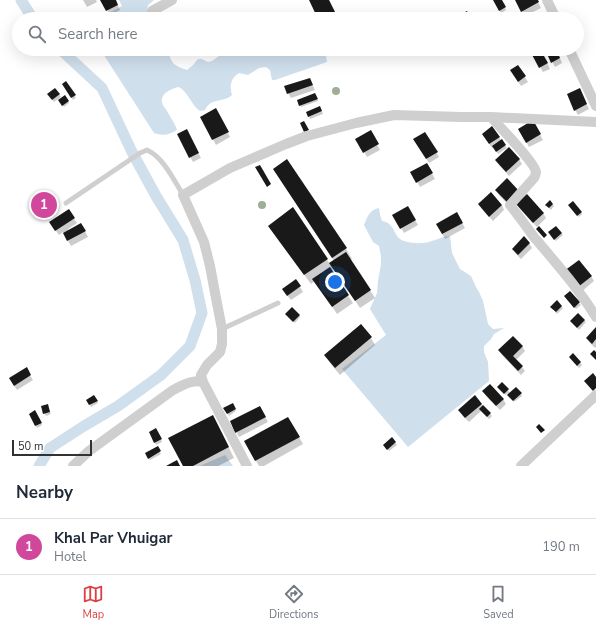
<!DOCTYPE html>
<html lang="en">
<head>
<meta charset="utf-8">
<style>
	body { margin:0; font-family:"Nunito Sans",sans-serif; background:#f2f2f3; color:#1f2937 }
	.scale { position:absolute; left:12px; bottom:10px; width:80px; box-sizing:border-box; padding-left:4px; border:2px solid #323232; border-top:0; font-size:11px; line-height:14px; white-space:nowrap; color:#323232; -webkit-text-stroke:3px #fff; paint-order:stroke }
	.you { position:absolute; left:335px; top:282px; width:14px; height:14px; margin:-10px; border:3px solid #fff; border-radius:50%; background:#1a73e8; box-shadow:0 0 0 6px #1a73e833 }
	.badge { display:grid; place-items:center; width:26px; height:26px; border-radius:50%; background:#de3f43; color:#fff; font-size:13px; font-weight:700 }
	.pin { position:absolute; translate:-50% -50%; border:2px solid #fff; box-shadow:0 1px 4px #0006 }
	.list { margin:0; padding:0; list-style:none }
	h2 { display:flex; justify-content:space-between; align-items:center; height:52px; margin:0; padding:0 16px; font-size:17px }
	h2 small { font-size:13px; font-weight:400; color:#747a83 }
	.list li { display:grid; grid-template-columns:26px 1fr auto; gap:12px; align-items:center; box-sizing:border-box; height:56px; padding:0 16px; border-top:1px solid #e0e1e3 }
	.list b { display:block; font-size:15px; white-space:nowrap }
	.list p { margin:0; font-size:13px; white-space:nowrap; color:#747a83 }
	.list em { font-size:13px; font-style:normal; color:#747a83 }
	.icon { flex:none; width:22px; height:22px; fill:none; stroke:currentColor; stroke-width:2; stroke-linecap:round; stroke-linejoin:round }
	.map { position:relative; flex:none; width:596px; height:466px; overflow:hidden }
	.search { position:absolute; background:#fff; box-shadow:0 4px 16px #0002; left:12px; right:12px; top:12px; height:44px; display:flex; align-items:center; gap:10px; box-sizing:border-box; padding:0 14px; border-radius:22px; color:#747a83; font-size:15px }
	.sheet { height:108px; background:#fff }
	nav { display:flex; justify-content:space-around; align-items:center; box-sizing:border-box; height:56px; border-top:1px solid #e0e1e3; background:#fff; font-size:11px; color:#747a83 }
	nav a { display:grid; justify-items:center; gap:2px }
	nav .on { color:#de3f43 }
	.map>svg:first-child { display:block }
</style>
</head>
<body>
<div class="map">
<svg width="596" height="466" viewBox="0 0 596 466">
	<rect width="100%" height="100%" fill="#fff"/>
	<g fill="#cfdfec">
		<polygon points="119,0 154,0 148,5 147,10 149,19 99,19 122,6"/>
		<path d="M100 49H167C172 63 172 65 187 70L193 65 198 59H202L208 62 212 61 229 49H325L327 62 275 80H272L270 70 266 67 259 68 248 75 239 73C231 78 229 86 232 95 224 103 211 97 205 110L200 111C191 105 189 93 179 87 173 88 160 93 162 102 162 105 165 108 167 111 170 117 175 123 177 130 169 135 163 136 154 133Z"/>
		<path d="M379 208 380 215 382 221C396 223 393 238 404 241 414 244 423 244 432 241 438 239 444 236 450 236L452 253 460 269 471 276 476 287 479 292 483 301 488 324 493 329 504 328 494 334 491 339 484 346V352L488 362 489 381 408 447 342 369 386 335 370 309 377 293 378 281 381 264V256L379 246 373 242 364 225C368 216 369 210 379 208Z"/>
		<polygon points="225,455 233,466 200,466"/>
	</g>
	<g fill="#0003">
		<polygon points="83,0 96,0 97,2 87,7"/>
		<polygon points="102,0 115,0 120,10 110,15"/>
		<polygon points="310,0 329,0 337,17 332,19 319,19"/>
		<polygon points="494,0 501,0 506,10 501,13"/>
		<polygon points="516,0 537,0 541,8 525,16"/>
		<polygon points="530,49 540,49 550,69 543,72"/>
		<polygon points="546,49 556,49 562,63 555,67"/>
		<polygon points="518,66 528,82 521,86 514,75"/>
		<polygon points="66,83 76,98 73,100 63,84"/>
		<polygon points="312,84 315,90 291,98 288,93"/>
		<polygon points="55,89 61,97 54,102 50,96"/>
		<polygon points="582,94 589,109 578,115 575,110"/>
		<polygon points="316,96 318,101 301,107 300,105"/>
		<polygon points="65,97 69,103 64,107 59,101"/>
		<polygon points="321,109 323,114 310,119 307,112"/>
		<polygon points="216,110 230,137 216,145 201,117"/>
		<polygon points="533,122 543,140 529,147 519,129"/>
		<polygon points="186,130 201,158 193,162 178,135"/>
		<polygon points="370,132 380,150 367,157 357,139"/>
		<polygon points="425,133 439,157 429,163 415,139"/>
		<polygon points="499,137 507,148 498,154 494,147 492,148 486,139"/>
		<polygon points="519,159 522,164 509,176 499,165 496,160"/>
		<polygon points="287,160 346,249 352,259 350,260 375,298 360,308 334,269 331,271 353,303 337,314 315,281 311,284 276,236 327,260 330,264 334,261 280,179"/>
		<polygon points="427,164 435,179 420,187 412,173"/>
		<polygon points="507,180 510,207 499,195 496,190"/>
		<polygon points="479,204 502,205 504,210 493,221 482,209"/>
		<polygon points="553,204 554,206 551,210 548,207"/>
		<polygon points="408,208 418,225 404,233 394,215"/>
		<polygon points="571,208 581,212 582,214 579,217"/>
		<polygon points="520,209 543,213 546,218 537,227"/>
		<polygon points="457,214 465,228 445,239 437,224"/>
		<polygon points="74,219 77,223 68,229 69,231 81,224 88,237 71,246 63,232 59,235 53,227"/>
		<polygon points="561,233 563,235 556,241 551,235"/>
		<polygon points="529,243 532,248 521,259 516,254 513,249"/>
		<polygon points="566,272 591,276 594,281 581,292"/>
		<polygon points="300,287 303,292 291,300 286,294"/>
		<polygon points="570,292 581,305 576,309 566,298"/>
		<polygon points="561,306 563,308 557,314 553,309"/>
		<polygon points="299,315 300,317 295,323 288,316"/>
		<polygon points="584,320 586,322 579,330 571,321"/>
		<polygon points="361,326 371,338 375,345 340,375 330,363 325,355"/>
		<polygon points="596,328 596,347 595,348 590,343 587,338"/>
		<polygon points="522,346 525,351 516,360 522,367 525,371 521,375 502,355 499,350"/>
		<polygon points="573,354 582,365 579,368 571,359"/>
		<polygon points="26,369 33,380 17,390 10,379"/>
		<polygon points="500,389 508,390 510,394 521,394 522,396 514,402 508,393 506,395"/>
		<polygon points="483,391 503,399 506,404 500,410 486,396"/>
		<polygon points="94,396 98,403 91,407 87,400"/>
		<polygon points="481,404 492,416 489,419 481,411 469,422 462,415"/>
		<polygon points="232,405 236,411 229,416 225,409"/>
		<polygon points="48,407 51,414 46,416 44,413"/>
		<polygon points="260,407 268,422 239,437 231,422"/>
		<polygon points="35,412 42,425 37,428 30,414"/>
		<polygon points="288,418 303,444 264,466 259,466 245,442"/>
		<polygon points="218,426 234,458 218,466 184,466"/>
		<polygon points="156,429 162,442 156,445 150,432"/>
		<polygon points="392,439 397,445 389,451 386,447"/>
		<polygon points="157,447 161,454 150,460 146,454"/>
	</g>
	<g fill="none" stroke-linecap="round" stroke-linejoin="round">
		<g stroke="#cfdfec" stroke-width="11">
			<polyline points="21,0 33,19"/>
			<polyline points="39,466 50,448 84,426 118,406 161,375 190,346 202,313 195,280 183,240 156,196 132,152 102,88 60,49"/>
		</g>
	</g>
	<g fill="#191919">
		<polygon points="100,0 116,0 118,5 106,11"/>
		<polygon points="309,0 329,0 335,12 318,19"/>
		<polygon points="493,0 502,0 506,7 499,11"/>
		<polygon points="515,0 538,0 539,2 521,12"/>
		<polygon points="467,11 471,19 462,19 460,15"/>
		<polygon points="529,49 540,49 548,63 539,68"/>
		<polygon points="545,49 556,49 560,58 551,63"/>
		<polygon points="518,65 526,76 518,82 510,70"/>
		<polygon points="310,78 313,85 287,94 284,86"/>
		<polygon points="66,81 76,95 71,98 62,84"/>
		<polygon points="55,88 60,94 52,100 47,94"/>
		<polygon points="580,88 587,104 574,111 567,94"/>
		<polygon points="315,93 318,99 299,106 297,100"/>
		<polygon points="65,95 69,101 62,106 58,100"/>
		<polygon points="320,106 322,111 308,117 306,112"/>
		<polygon points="216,108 229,132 212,140 200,117"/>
		<polygon points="533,120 541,134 526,143 518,129"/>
		<polygon points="304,121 309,130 304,132 300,123"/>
		<polygon points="492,126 500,137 489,144 482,134"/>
		<polygon points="187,129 199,153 189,158 177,134"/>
		<polygon points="371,130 379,144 363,153 355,139"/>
		<polygon points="425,132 438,152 426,159 413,139"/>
		<polygon points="502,139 506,145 496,152 492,146"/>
		<polygon points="509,147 520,159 506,172 495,160"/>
		<polygon points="287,159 347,248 332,258 273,169"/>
		<polygon points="427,163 433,173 416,183 410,172"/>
		<polygon points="260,165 271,184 267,187 255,167"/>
		<polygon points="507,178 519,191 507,202 495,190"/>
		<polygon points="491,192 502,205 489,217 478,204"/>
		<polygon points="527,194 544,213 533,223 516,204"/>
		<polygon points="550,200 553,204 549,208 545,205"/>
		<polygon points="573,201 582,212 577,216 568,205"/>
		<polygon points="408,206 416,220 400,229 392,215"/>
		<polygon points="293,207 328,259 304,275 268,226"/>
		<polygon points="69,209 75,218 55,231 49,222"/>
		<polygon points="457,212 463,223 442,234 436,224"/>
		<polygon points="81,223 86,231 67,241 63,233"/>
		<polygon points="539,226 547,235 544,238 536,229"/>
		<polygon points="556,226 562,233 554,240 548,232"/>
		<polygon points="524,236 530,243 518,255 512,249"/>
		<polygon points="346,252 371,290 355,301 329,263"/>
		<polygon points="579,260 592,276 578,287 564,271"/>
		<polygon points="330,267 349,295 332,307 312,279"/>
		<polygon points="296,279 301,286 287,296 282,289"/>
		<polygon points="570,291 580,302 574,308 564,296"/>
		<polygon points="557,300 562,306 556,312 550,307"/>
		<polygon points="292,307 300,315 293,322 285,314"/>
		<polygon points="578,313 585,320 577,328 570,321"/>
		<polygon points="361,324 372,337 335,368 324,355"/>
		<polygon points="596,327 596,339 592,344 586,338"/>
		<polygon points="513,336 523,346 513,356 523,366 518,371 498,350"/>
		<polygon points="594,350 596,352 596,360 590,354"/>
		<polygon points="573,353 581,362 577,366 569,357"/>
		<polygon points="27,367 31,375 14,386 9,378"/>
		<polygon points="593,373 596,377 596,388 593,391 584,381"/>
		<polygon points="502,382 509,389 504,394 497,387"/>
		<polygon points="490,384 504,399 496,406 482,391"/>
		<polygon points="516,387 522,393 513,401 507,395"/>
		<polygon points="94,395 98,401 89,405 86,400"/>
		<polygon points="475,395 482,404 465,418 458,410"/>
		<polygon points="233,403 236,409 227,414 223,408"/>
		<polygon points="48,404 50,412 43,414 41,406"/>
		<polygon points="483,405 491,413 487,417 479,409"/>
		<polygon points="260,406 266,417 235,433 230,421"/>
		<polygon points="35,410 42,423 35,426 29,414"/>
		<polygon points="213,415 229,447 193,466 183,466 168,438"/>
		<polygon points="288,417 300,437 255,461 244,441"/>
		<polygon points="539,424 545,430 541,433 536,427"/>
		<polygon points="156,428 162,439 154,443 149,432"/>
		<polygon points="392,437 396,442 387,450 383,445"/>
		<polygon points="158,446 161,451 148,459 145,453"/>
		<polygon points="177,460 180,466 166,466"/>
	</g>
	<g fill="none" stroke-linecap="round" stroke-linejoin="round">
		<g stroke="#cfcfcf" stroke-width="5">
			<path d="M66 203 140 153 147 150C163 157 174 180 183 195"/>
			<polyline points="222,329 278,303"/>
		</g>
		<g stroke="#cfcfcf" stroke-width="10">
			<polyline points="547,0 556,19"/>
			<polyline points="152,11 172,0"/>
			<polyline points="569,49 596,106"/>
			<path d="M491 117C499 126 535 163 536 172 536 174 535 176 534 178L510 205C518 215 526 226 534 237 556 263 578 288 596 317"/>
			<path d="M73 466 89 451 173 390C183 385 193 379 203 382"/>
			<polyline points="247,466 203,382 201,375 207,365 220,352 222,344 222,329 216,298 210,266 204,242 183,195 230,168 286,144 307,136 356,123 394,115 461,117 491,117 596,122"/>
			<polyline points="521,466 596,395"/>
		</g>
	</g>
	<g fill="#a0ae96">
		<circle cx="336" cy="91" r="4"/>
		<circle cx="262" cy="205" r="4"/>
	</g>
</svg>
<div class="scale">50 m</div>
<div class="you"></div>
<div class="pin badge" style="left:44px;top:205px;background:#d1479c">1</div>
<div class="search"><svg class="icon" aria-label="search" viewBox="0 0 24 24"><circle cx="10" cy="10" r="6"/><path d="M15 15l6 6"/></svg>Search here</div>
</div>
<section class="sheet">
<h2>Nearby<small></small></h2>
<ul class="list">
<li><span class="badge" style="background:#d1479c">1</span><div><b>Khal Par Vhuigar</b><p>Hotel</p></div><em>190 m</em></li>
</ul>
</section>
<nav>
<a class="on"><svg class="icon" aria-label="map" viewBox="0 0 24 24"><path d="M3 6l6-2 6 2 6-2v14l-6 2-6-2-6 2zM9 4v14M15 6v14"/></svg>Map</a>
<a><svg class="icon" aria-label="directions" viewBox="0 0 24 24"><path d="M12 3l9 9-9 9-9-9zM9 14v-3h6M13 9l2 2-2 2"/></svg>Directions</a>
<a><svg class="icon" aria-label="saved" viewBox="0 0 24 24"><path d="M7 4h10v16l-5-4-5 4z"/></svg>Saved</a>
</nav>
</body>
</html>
